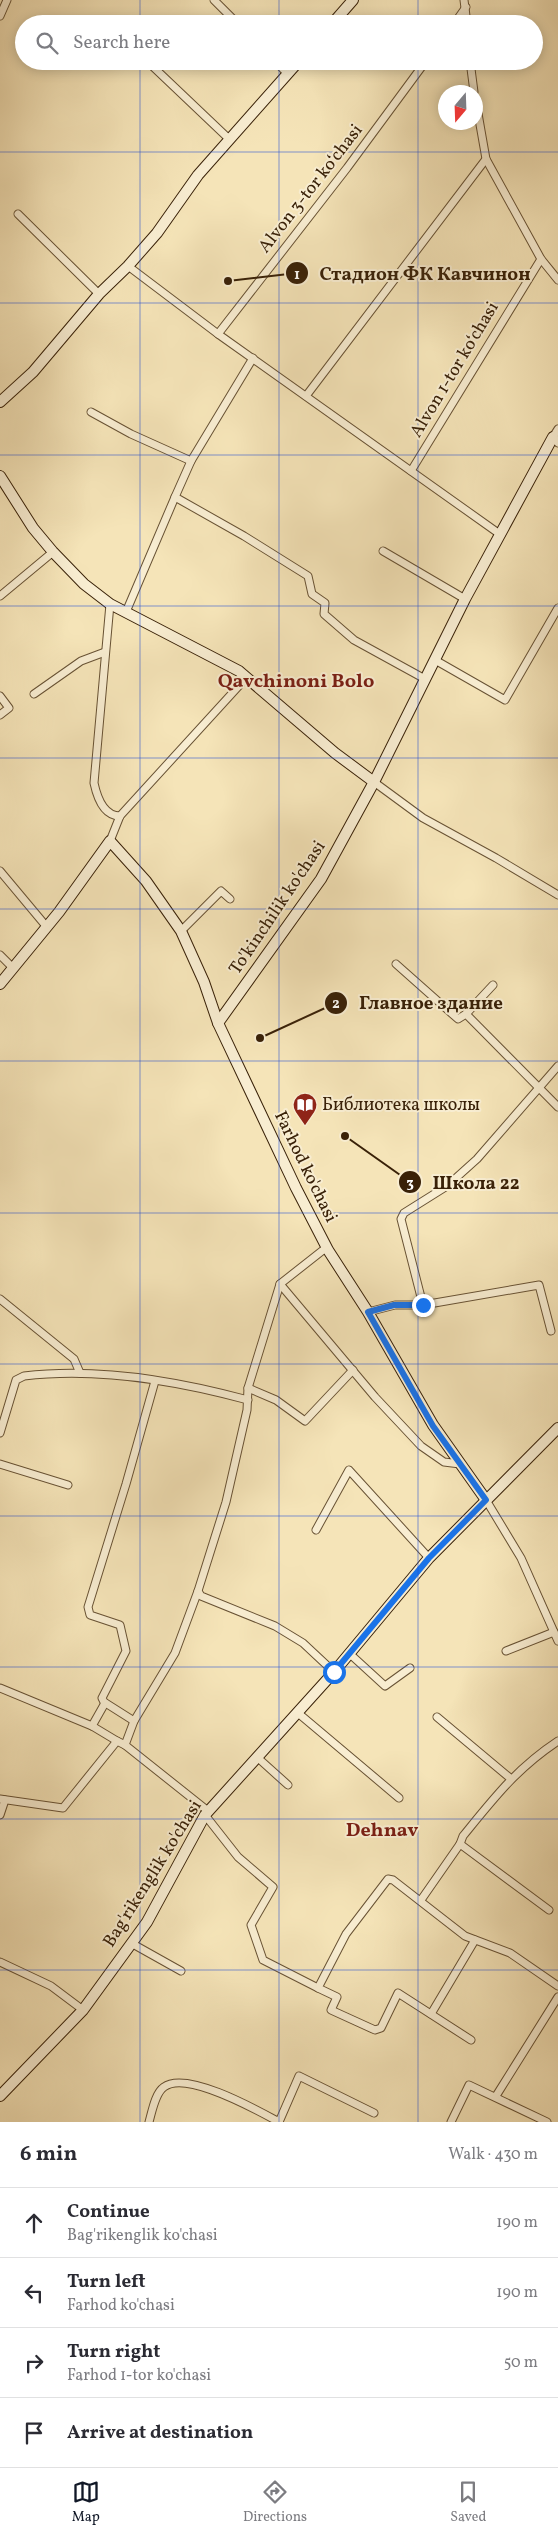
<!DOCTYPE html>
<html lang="en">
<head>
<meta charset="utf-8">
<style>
	body { margin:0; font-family:Vollkorn,serif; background:#f7f7f7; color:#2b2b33 }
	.compass { position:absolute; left:438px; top:85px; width:45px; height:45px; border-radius:50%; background:#fff; box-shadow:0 2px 12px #0003; rotate:199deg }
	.stop { position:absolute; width:15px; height:15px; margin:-11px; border:4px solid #1a73e8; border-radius:50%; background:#fff }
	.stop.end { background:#1a73e8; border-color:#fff; box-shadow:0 1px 5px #0008 }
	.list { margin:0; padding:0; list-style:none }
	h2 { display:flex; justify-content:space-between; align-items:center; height:65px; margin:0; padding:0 20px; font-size:21px }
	h2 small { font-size:16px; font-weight:400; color:#7c7c81 }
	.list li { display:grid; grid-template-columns:32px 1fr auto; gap:15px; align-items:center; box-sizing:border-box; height:70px; padding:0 20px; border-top:1px solid #e1e1e2 }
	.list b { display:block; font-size:19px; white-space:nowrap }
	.list p { margin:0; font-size:16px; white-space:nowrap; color:#7c7c81 }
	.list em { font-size:16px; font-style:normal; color:#7c7c81 }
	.icon { flex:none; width:28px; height:28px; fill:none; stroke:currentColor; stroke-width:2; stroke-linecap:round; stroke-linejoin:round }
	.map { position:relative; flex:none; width:558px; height:2122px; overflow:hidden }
	.search { position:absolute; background:#fff; box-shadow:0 2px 12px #0003; left:15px; right:15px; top:15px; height:55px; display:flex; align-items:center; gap:12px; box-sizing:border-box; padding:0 18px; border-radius:28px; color:#7c7c81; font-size:19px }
	.sheet { height:345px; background:#fff }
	nav { display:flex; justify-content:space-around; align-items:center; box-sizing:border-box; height:70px; border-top:1px solid #e1e1e2; background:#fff; font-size:14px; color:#7c7c81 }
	nav a { display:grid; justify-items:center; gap:2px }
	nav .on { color:#111827 }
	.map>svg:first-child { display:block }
</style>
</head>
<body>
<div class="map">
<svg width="558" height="2122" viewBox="0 0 558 2122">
	<rect width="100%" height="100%" fill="#f5e4b8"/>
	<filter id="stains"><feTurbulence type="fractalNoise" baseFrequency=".004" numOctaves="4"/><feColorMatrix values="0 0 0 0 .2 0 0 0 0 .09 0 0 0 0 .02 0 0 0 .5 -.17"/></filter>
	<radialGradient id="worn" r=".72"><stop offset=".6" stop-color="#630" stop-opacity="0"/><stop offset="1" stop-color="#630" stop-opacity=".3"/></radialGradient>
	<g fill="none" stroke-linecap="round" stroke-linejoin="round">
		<defs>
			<g id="street">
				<polyline points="214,0 238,24"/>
				<polyline points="464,0 467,24"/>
				<polyline points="0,16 7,0"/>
				<polyline points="108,23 109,24"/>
				<polyline points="454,24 466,7"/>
				<polyline points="147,61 228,138"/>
				<polyline points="275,61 288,74"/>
				<polyline points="470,61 474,92"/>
				<polyline points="476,102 486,159 541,259 558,280"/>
				<polyline points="18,214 99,294"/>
				<polyline points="128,266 218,334 501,535"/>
				<polyline points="218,334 347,168 426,61"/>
				<polyline points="253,358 191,461 175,497 244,536 308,576 312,594 325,603 324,614 354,640 425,679"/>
				<polyline points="306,396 486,159"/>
				<polyline points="91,412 131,434 191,461"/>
				<polyline points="558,429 553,437 558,443"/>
				<polyline points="411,471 541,259"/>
				<polyline points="383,551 465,599"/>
				<polyline points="0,596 53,552"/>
				<path d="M110 604 94 783C97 797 104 816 120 816"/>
				<polyline points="126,612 175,497"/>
				<polyline points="435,660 505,700 558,608"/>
				<polyline points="34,694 81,661 105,652"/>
				<polyline points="0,696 9,708 0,715"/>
				<polyline points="374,782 423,818 496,858 558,895"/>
				<polyline points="110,841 120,816 247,677"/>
				<polyline points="0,871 46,926"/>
				<polyline points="181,931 221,891 230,899"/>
				<polyline points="0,955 12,967"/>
				<polyline points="396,964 458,1019 466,1014 558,1107"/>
				<polyline points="466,1014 493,985"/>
				<polyline points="327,1247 280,1284 248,1388 247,1410 226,1502 198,1591 201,1596 275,1626 303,1643 334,1672"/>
				<polyline points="280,1284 375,1397 421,1446 444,1462 460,1464"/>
				<polyline points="0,1299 74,1359 80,1373"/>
				<polyline points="423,1305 401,1219 404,1213 447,1186 477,1159 558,1066"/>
				<polyline points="368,1312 395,1305 423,1305 539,1285 551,1331"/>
				<polyline points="248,1388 276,1400 305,1421 353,1370"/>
				<path d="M0 1433 16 1380 24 1376C97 1367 178 1381 248 1400"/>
				<polyline points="0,1464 68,1485"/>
				<polyline points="486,1500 521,1558 558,1641"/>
				<polyline points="316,1530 349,1470 429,1558"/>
				<polyline points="198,1591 175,1653 134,1721 125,1745 208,1811"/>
				<polyline points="506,1651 554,1632"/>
				<polyline points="350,1654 385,1686 410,1668"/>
				<polyline points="0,1688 92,1726 117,1741"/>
				<polyline points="298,1713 399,1798"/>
				<polyline points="437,1717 510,1778"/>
				<polyline points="134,1721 104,1702 102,1698 126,1651 120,1625 90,1615 88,1607 126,1484 155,1381"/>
				<polyline points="92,1726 105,1703"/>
				<polyline points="258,1758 288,1785"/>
				<polyline points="0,1799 63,1808 117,1741 125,1745"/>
				<polyline points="0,1815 5,1800"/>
				<polyline points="205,1815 238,1857 273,1887 251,1925 263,1960 318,1988"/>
				<path d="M460 1844 463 1836C494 1798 517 1768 558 1741"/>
				<polyline points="421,1900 460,1844 549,1910"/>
				<polyline points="131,1943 181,1971"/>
				<polyline points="0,1962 51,1986 83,2010"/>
				<polyline points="431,2014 475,1940"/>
				<polyline points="471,2040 398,1993 381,2028 375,2030 331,2010 337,1997 318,1988 346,1934 388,1879 393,1880 465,1936 510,1953 558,1986"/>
				<polyline points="496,2096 558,1997"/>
				<path d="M149 2122C152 2112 155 2093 164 2087 186 2070 257 2110 279 2122"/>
				<polyline points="279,2122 299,2076 374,2113"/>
				<polyline points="451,2122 469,2085 547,2122"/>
			</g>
			<g id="secondary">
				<polyline points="332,24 353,0"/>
				<polyline points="0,402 33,372 99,294 128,266 157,233 198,175 299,61"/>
				<polyline points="0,476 33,528 53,552 84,584 110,604 239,671 335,753 374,782"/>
				<polyline points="0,984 59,912 110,841 146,881 181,931 204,982 218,1023 296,1188 328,1250 368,1312 433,1425 486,1500"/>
				<polyline points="218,1023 321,879 374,782 465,599 553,437"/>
				<polyline points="0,2096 83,2010 147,1922 205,1815 334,1672 429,1558 558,1428"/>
			</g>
		</defs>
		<use href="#street" stroke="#685234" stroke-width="9"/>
		<use href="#secondary" stroke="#392108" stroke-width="12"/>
		<use href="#street" stroke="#f8edd1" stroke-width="7"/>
		<use href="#secondary" stroke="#f8edd1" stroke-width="10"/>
	</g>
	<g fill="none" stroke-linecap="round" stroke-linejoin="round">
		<polyline stroke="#1a73e8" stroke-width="6" points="334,1672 429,1558 486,1500 433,1426 368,1312 394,1305 423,1305"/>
	</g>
	<path fill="none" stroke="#1d4ed8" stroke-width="1" stroke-opacity="0.55" d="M140 0V24M279 0V24M418 0V24M140 61V2122M279 61V2122M418 61V2122M0 152H558M0 303H558M0 455H558M0 606H558M0 758H558M0 909H558M0 1061H558M0 1213H558M0 1364H558M0 1516H558M0 1667H558M0 1819H558M0 1970H558"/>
	<defs>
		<symbol id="library-pin" viewBox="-11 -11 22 30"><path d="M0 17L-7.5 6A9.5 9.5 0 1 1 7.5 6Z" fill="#8f2418" stroke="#f8edd1"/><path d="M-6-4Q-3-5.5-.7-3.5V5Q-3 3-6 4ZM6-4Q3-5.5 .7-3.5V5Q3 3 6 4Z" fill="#fff"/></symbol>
	</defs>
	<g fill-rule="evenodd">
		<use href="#library-pin" x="291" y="1091" width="28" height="38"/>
	</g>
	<g text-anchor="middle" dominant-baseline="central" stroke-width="4" stroke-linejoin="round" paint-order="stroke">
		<g font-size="18" fill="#392108" stroke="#f8edd1">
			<text transform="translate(311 189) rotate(-52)">Alvon 3-tor ko‘chasi</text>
			<text transform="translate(455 370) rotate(-59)">Alvon 1-tor ko‘chasi</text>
			<text transform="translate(278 908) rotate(-56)">To'kinchilik ko'chasi</text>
			<text transform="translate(305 1167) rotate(64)">Farhod ko'chasi</text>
			<text transform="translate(153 1874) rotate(-58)">Bag'rikenglik ko'chasi</text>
		</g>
		<g font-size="18" fill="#392108" stroke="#f8edd1" text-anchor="start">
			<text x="322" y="1105">Библиотека школы</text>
		</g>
		<g font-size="20" font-weight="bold" fill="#7a1f14" stroke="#f8edd1">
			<text x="296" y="682">Qavchinoni Bolo</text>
			<text x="382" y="1831">Dehnav</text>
		</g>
	</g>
	<path fill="none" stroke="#392108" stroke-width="2" d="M228 281L297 273M260 1038L336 1003M345 1136L410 1182"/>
	<g fill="#392108" stroke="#f8edd1" stroke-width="2">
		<circle cx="228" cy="281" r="5"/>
		<circle cx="260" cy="1038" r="5"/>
		<circle cx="345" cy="1136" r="5"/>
		<circle cx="297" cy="273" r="12"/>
		<circle cx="336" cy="1003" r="12"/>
		<circle cx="410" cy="1182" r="12"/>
	</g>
	<g font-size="15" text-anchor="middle" font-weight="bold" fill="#fff">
		<text x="297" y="279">1</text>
		<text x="336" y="1008">2</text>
		<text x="410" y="1187">3</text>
	</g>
	<g font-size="19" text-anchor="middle" font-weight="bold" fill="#392108" stroke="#f8edd1" stroke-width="4" stroke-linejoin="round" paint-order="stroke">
		<text x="425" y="280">Стадион ФК Кавчинон</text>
		<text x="431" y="1009">Главное здание</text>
		<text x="476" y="1189">Школа 22</text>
	</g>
	<rect width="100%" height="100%" filter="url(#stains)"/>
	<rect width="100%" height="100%" fill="url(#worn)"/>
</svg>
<svg class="compass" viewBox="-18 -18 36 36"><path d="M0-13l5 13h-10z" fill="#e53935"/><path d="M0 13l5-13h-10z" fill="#7c7c81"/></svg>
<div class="stop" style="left:334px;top:1672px"></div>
<div class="stop end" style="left:423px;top:1305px"></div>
<div class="search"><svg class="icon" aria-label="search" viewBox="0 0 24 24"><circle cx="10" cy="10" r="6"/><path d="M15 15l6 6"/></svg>Search here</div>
</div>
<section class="sheet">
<h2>6 min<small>Walk · 430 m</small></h2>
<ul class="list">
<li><svg class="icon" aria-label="ahead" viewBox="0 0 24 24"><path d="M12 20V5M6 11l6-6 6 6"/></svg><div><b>Continue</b><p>Bag'rikenglik ko'chasi</p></div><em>190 m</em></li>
<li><svg class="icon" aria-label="left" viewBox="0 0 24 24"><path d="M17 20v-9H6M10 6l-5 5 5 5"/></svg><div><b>Turn left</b><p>Farhod ko'chasi</p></div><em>190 m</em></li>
<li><svg class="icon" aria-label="right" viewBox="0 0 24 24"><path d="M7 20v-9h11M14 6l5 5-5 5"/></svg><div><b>Turn right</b><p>Farhod 1-tor ko'chasi</p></div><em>50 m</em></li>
<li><svg class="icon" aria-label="arrive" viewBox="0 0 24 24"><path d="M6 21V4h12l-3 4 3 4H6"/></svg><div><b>Arrive at destination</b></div></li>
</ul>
</section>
<nav>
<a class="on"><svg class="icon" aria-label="map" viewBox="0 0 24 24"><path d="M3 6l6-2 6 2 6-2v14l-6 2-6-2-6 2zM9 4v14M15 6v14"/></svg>Map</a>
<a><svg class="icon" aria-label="directions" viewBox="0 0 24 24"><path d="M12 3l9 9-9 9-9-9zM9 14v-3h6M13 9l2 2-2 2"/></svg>Directions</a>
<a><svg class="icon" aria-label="saved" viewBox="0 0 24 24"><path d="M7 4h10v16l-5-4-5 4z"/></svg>Saved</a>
</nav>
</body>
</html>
